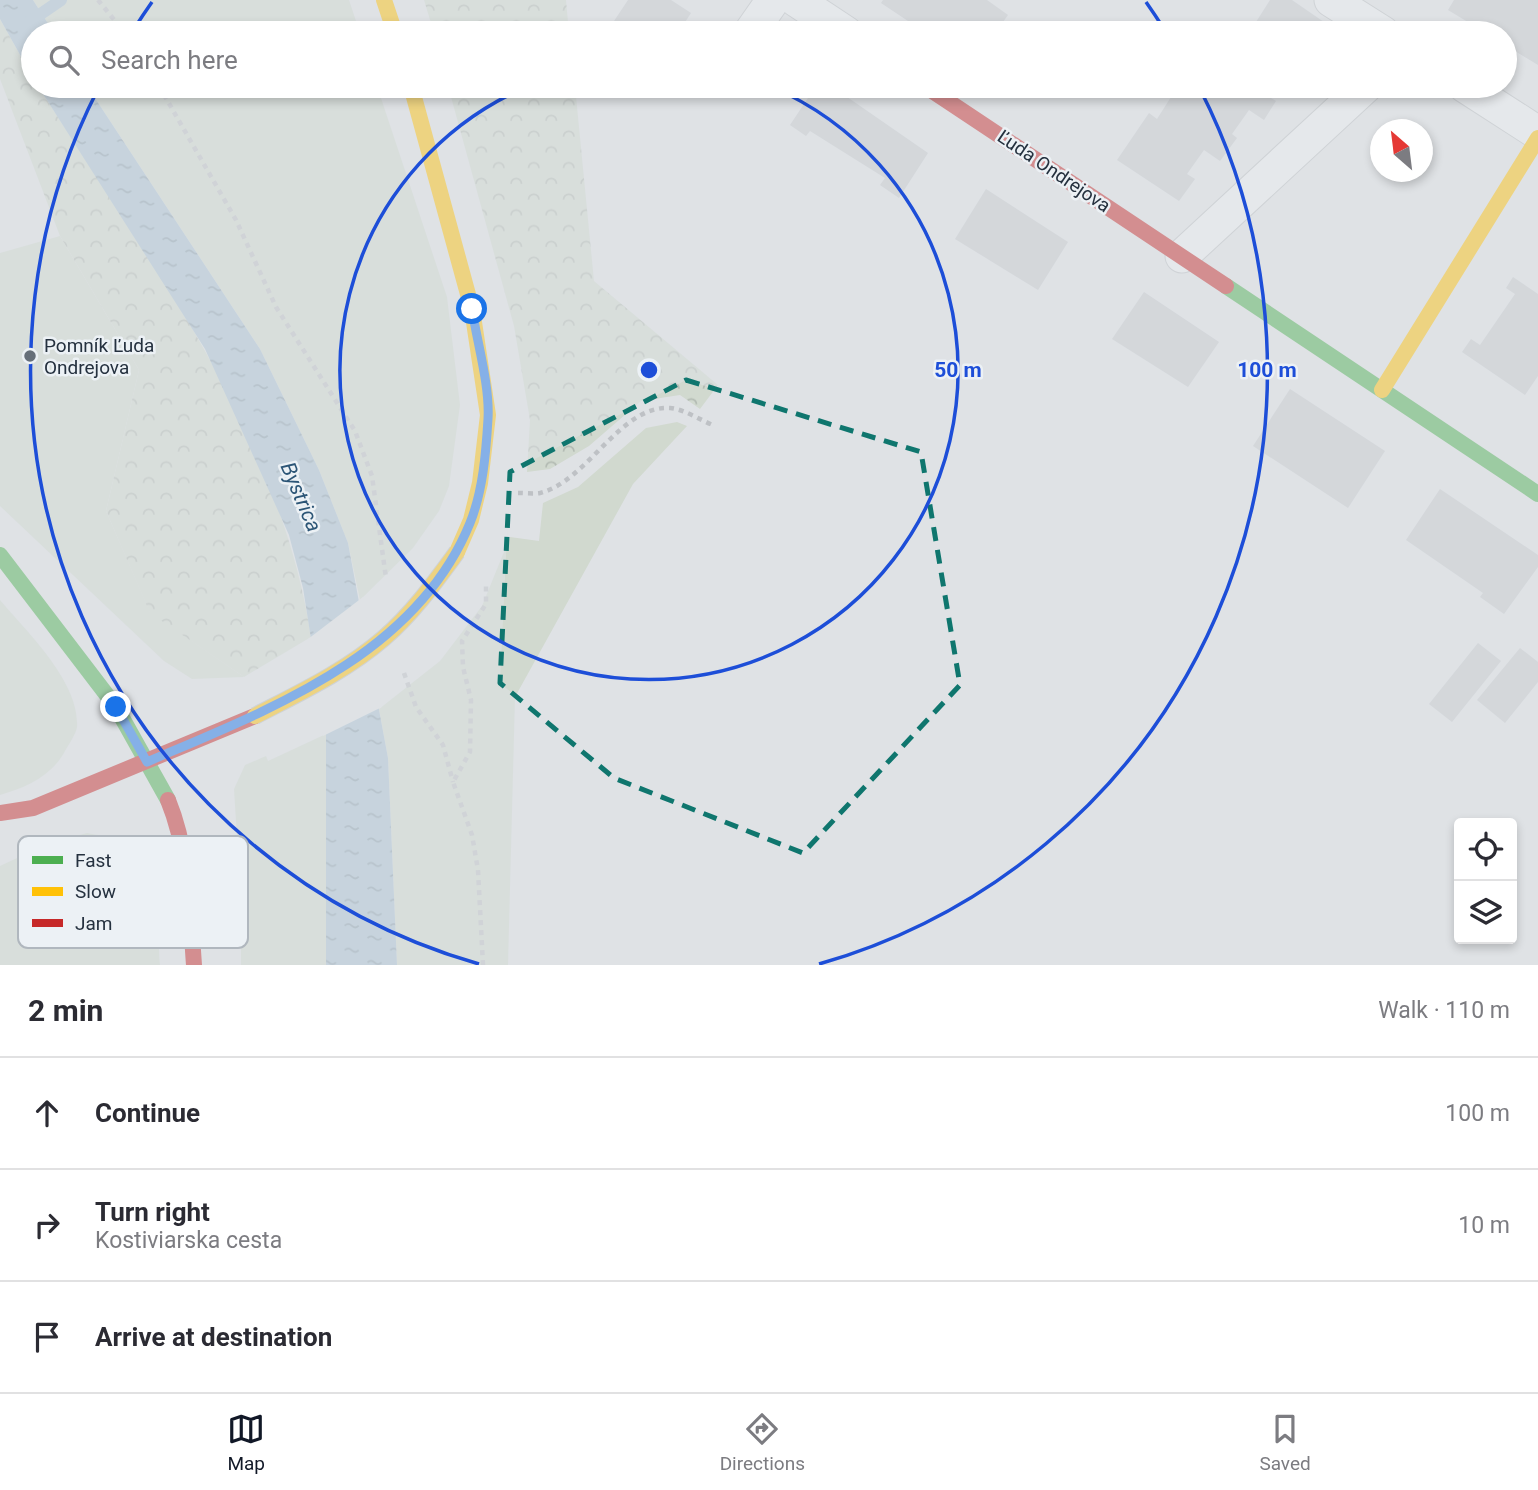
<!DOCTYPE html>
<html lang="en">
<head>
<meta charset="utf-8">
<style>
	body { margin:0; font-family:Roboto,sans-serif; background:#f2f2f3; color:#2b2b33 }
	.controls { position:absolute; right:21px; bottom:21px; display:grid; overflow:hidden; border-radius:7px; box-shadow:0 4px 10px #0003 }
	.controls button { width:63px; height:63px; display:grid; place-items:center; padding:0; border:0; border-bottom:2px solid #e1e1e2; background:#fff; color:#2b2b33; font:35px sans-serif }
	.compass { position:absolute; left:1370px; top:119px; width:63px; height:63px; border-radius:50%; background:#fff; box-shadow:0 4px 10px #0003; rotate:332deg }
	.stop { position:absolute; width:21px; height:21px; margin:-16px; border:5px solid #1a73e8; border-radius:50%; background:#fff }
	.stop.end { background:#1a73e8; border-color:#fff; box-shadow:0 2px 7px #0008 }
	.list { margin:0; padding:0; list-style:none }
	h2 { display:flex; justify-content:space-between; align-items:center; height:91px; margin:0; padding:0 28px; font-size:30px }
	h2 small { font-size:23px; font-weight:400; color:#7c7c81 }
	.list li { display:grid; grid-template-columns:46px 1fr auto; gap:21px; align-items:center; box-sizing:border-box; height:112px; padding:0 28px; border-top:2px solid #e1e1e2 }
	.list b { display:block; font-size:26px; white-space:nowrap }
	.list p { margin:0; font-size:23px; white-space:nowrap; color:#7c7c81 }
	.list em { font-size:23px; font-style:normal; color:#7c7c81 }
	.icon { flex:none; width:38px; height:38px; fill:none; stroke:currentColor; stroke-width:2; stroke-linecap:round; stroke-linejoin:round }
	.map { position:relative; flex:none; width:1538px; height:965px; overflow:hidden }
	.search { position:absolute; background:#fff; box-shadow:0 4px 10px #0003; left:21px; right:21px; top:21px; height:77px; display:flex; align-items:center; gap:18px; box-sizing:border-box; padding:0 24px; border-radius:38px; color:#7c7c81; font-size:26px }
	.sheet { height:427px; background:#fff }
	nav { display:flex; justify-content:space-around; align-items:center; box-sizing:border-box; height:98px; border-top:2px solid #e1e1e2; background:#fff; font-size:19px; color:#7c7c81 }
	nav a { display:grid; justify-items:center; gap:4px }
	nav .on { color:#111827 }
	.map>svg:first-child { display:block }
</style>
</head>
<body>
<div class="map">
<svg width="1538" height="965" viewBox="0 0 1538 965">
	<defs>
		<pattern id="forest-crowns" width="20" height="18" patternUnits="userSpaceOnUse" patternTransform="scale(1.75)"><rect width="20" height="18" fill="#d1d9cf"/><path d="M2 6a3 3 0 1 1 6 0M12 15a3 3 0 1 1 6 0" fill="none" stroke="#b3bbb3"/></pattern>
		<pattern id="water-ripples" width="26" height="14" patternUnits="userSpaceOnUse" patternTransform="scale(1.75)"><rect width="26" height="14" fill="#aac2d3"/><path d="M2 4q2-2 4 0t4 0M15 11q2-2 4 0t4 0" fill="none" stroke="#8a9ead"/></pattern>
	</defs>
	<rect width="100%" height="100%" fill="#dfe2e5"/>
	<g fill="#d1d9cf">
		<polygon points="33,0 349,0 360,33 54,33"/>
		<polygon points="87,86 377,86 447,297 460,405 449,486 439,511 413,548 360,600 348,543 319,470 260,349"/>
		<polygon points="60,236 139,370 106,511 150,612 244,677 192,679 164,661 0,506 0,253"/>
		<polygon points="677,422 687,426 633,484 515,697 508,965 397,965 388,758 379,709 440,661 482,606 510,537 539,541 543,503 578,487 646,428"/>
		<path d="M0 600C27 632 80 682 77 727 76 734 69 744 65 751 52 776 25 788 0 795Z"/>
		<polygon points="326,734 326,965 241,965 241,903 234,789 245,765 266,756 268,761"/>
		<path d="M87 833C96 835 110 836 118 841 163 868 157 920 160 965H0V866L49 843Z"/>
	</g>
	<g fill="url(#forest-crowns)">
		<polygon points="424,0 566,0 569,33 434,33"/>
		<path d="M0 19 33 78V86H38C147 257 280 432 311 637L244 677 150 613 106 511 139 370 60 236 0 79Z"/>
		<polygon points="448,86 575,86 594,281 718,385 700,409 680,395 641,401 589,446 550,469 527,472 530,420 514,326"/>
	</g>
	<g fill="url(#water-ripples)">
		<polygon points="0,0 33,0 54,33 33,33 33,78 0,19"/>
		<polygon points="38,86 87,86 260,349 319,470 348,543 388,758 397,965 326,965 326,734 303,588 289,535 205,349"/>
	</g>
	<polygon fill="#dfe2e5" points="363,597 382,707 323,736 308,639"/>
	<g fill="none" stroke-linecap="round" stroke-linejoin="round">
		<polyline stroke="#aac2d3" stroke-width="12" points="29,22 61,0"/>
	</g>
	<g fill="#c7cacd">
		<polygon points="628,0 671,0 691,13 678,33 620,33 610,27"/>
		<polygon points="883,0 987,0 1008,15 995,33 926,33 881,3"/>
		<polygon points="1270,0 1292,0 1337,31 1336,33 1249,33"/>
		<polygon points="1454,0 1538,0 1538,65 1505,45 1505,33 1486,33 1448,10"/>
		<polygon points="816,86 837,90 928,153 899,198 880,185 885,178 810,131 806,136 790,125"/>
		<polygon points="1178,86 1279,86 1271,98 1276,101 1264,120 1249,110 1232,134 1237,138 1220,161 1204,150 1187,174 1195,179 1179,201 1117,160 1149,113 1157,119"/>
		<polygon points="986,189 1068,242 1038,290 955,239"/>
		<polygon points="1513,277 1538,294 1538,376 1525,395 1462,352 1471,339 1480,345 1515,294 1506,288"/>
		<polygon points="1144,292 1219,342 1188,387 1112,339"/>
		<polygon points="1290,389 1385,451 1348,508 1253,446"/>
		<polygon points="1440,489 1538,555 1538,567 1504,614 1480,597 1483,593 1406,540"/>
		<polygon points="1478,643 1501,661 1452,722 1429,704"/>
		<polygon points="1520,648 1538,662 1538,682 1505,723 1477,700"/>
	</g>
	<g fill="none" stroke-linecap="round" stroke-linejoin="round">
		<defs>
			<g id="street">
				<polyline points="796,0 846,33"/>
				<polyline points="1331,0 1383,33"/>
				<polyline points="750,33 773,0"/>
				<polyline points="1465,86 1538,133"/>
				<polyline points="1182,256 1366,86"/>
			</g>
		</defs>
		<use href="#street" stroke="#bdc0c3" stroke-width="35"/>
		<g stroke="#bec1c5" stroke-width="4.5" stroke-dasharray="5 5" stroke-linecap="butt">
			<polyline points="98,0 125,33"/>
			<polyline points="159,86 236,220 276,307 355,431 372,476 386,578"/>
			<path d="M518 493C525 493 534 494 540 493 588 481 620 405 670 408 684 409 702 421 715 426"/>
			<polyline points="404,673 416,707 443,745 453,782"/>
			<polyline points="483,965 478,870 472,835 453,782 470,752 471,700 463,667 462,641 486,604 486,583"/>
		</g>
		<use href="#street" stroke="#eef0f2" stroke-width="33"/>
		<g stroke="#4caf50" stroke-width="16">
			<polyline points="1226,286 1538,494"/>
			<polyline points="0,555 116,707 168,800"/>
		</g>
		<g stroke="#ffc107" stroke-width="16">
			<polyline points="384,0 395,33"/>
			<polyline points="411,86 472,309 488,415 480,483 471,520 457,552"/>
			<polyline points="1382,390 1538,138"/>
		</g>
		<g stroke="#c62828" stroke-width="16">
			<polyline points="925,86 1226,286"/>
			<path d="M168 800C189 851 190 910 194 965"/>
			<polyline points="0,813 33,808 255,716"/>
		</g>
		<defs>
			<path id="slow-bridge" d="M255 716C299 693 346 671 384 638 413 613 435 582 457 552"/>
		</defs>
		<use href="#slow-bridge" stroke="#bbbfc3" stroke-width="18" stroke-linecap="butt"/>
		<use href="#slow-bridge" stroke="#ffc107" stroke-width="16"/>
	</g>
	<g fill="none" stroke-linecap="round" stroke-linejoin="round">
		<path stroke="#1a73e8" stroke-width="9" d="M116 707 147 762C268 710 416 656 470 523 483 491 486 452 488 419 490 386 477 342 472 309"/>
	</g>
	<path d="M0 0H1538V965H0ZM686 380 921 452 960 685 803 853 614 778 500 683 510 472Z" fill="#dfe2e5" fill-opacity=".55" fill-rule="evenodd"/>
	<path fill="none" stroke="#0f766e" stroke-width="5" stroke-dasharray="14 9" stroke-linejoin="round" d="M686 380 921 452 960 685 803 853 614 778 500 683 510 472Z"/>
	<g fill="none" stroke="#1d4ed8" stroke-width="3.5">
		<path d="M772 87A309 309 0 1 1 526 87"/>
		<path d="M479 964A618 618 0 0 1 98 89M134 29A618 618 0 0 1 152 2M1146 2A618 618 0 0 1 1164 29M1200 89A618 618 0 0 1 819 964"/>
	</g>
	<circle fill="#666f79" stroke="#ecf1f5" stroke-width="2.5" cx="30" cy="356" r="7"/>
	<g text-anchor="middle" dominant-baseline="central" stroke-width="5" stroke-linejoin="round" paint-order="stroke">
		<g font-size="19" fill="#25313f" stroke="#ecf1f5">
			<text transform="translate(1054 171) rotate(34)">Ľuda Ondrejova</text>
		</g>
		<g font-size="19" fill="#25313f" stroke="#ecf1f5" text-anchor="start">
			<text x="44" y="345">Pomník Ľuda<tspan x="44" dy="22">Ondrejova</tspan></text>
		</g>
		<g font-size="21" font-style="italic" fill="#2c5576" stroke="#ecf1f5">
			<text transform="translate(301 497) rotate(67)">Bystrica</text>
		</g>
	</g>
	<rect x="18" y="836" width="230" height="112" rx="10" fill="#ecf1f5" stroke="#b0b7be" stroke-width="2"/>
	<rect x="32" y="856" width="31" height="8" fill="#4caf50"/>
	<rect x="32" y="887" width="31" height="9" fill="#ffc107"/>
	<rect x="32" y="919" width="31" height="8" fill="#c62828"/>
	<g font-size="19" fill="#25313f">
		<text x="75" y="867">Fast</text>
		<text x="75" y="898">Slow</text>
		<text x="75" y="930">Jam</text>
	</g>
	<circle cx="649" cy="370" r="10" fill="#1d4ed8" stroke="#ecf1f5" stroke-width="3.5"/>
	<g font-size="21" text-anchor="middle" font-weight="bold" fill="#1d4ed8" stroke="#ecf1f5" stroke-width="5" stroke-linejoin="round" paint-order="stroke">
		<text x="958" y="377">50 m</text>
		<text x="1267" y="377">100 m</text>
	</g>
</svg>
<div class="controls">
<button><svg class="icon" aria-label="locate" viewBox="0 0 24 24"><circle cx="12" cy="12" r="6"/><path d="M12 2v4M12 18v4M2 12h4M18 12h4"/></svg></button>
<button><svg class="icon" aria-label="layers" viewBox="0 0 24 24"><path d="M12 4l9 5-9 5-9-5zM3 14l9 5 9-5"/></svg></button>
</div>
<svg class="compass" viewBox="-18 -18 36 36"><path d="M0-13l5 13h-10z" fill="#e53935"/><path d="M0 13l5-13h-10z" fill="#7c7c81"/></svg>
<div class="stop" style="left:472px;top:309px"></div>
<div class="stop end" style="left:116px;top:707px"></div>
<div class="search"><svg class="icon" aria-label="search" viewBox="0 0 24 24"><circle cx="10" cy="10" r="6"/><path d="M15 15l6 6"/></svg>Search here</div>
</div>
<section class="sheet">
<h2>2 min<small>Walk · 110 m</small></h2>
<ul class="list">
<li><svg class="icon" aria-label="ahead" viewBox="0 0 24 24"><path d="M12 20V5M6 11l6-6 6 6"/></svg><div><b>Continue</b></div><em>100 m</em></li>
<li><svg class="icon" aria-label="right" viewBox="0 0 24 24"><path d="M7 20v-9h11M14 6l5 5-5 5"/></svg><div><b>Turn right</b><p>Kostiviarska cesta</p></div><em>10 m</em></li>
<li><svg class="icon" aria-label="arrive" viewBox="0 0 24 24"><path d="M6 21V4h12l-3 4 3 4H6"/></svg><div><b>Arrive at destination</b></div></li>
</ul>
</section>
<nav>
<a class="on"><svg class="icon" aria-label="map" viewBox="0 0 24 24"><path d="M3 6l6-2 6 2 6-2v14l-6 2-6-2-6 2zM9 4v14M15 6v14"/></svg>Map</a>
<a><svg class="icon" aria-label="directions" viewBox="0 0 24 24"><path d="M12 3l9 9-9 9-9-9zM9 14v-3h6M13 9l2 2-2 2"/></svg>Directions</a>
<a><svg class="icon" aria-label="saved" viewBox="0 0 24 24"><path d="M7 4h10v16l-5-4-5 4z"/></svg>Saved</a>
</nav>
</body>
</html>
